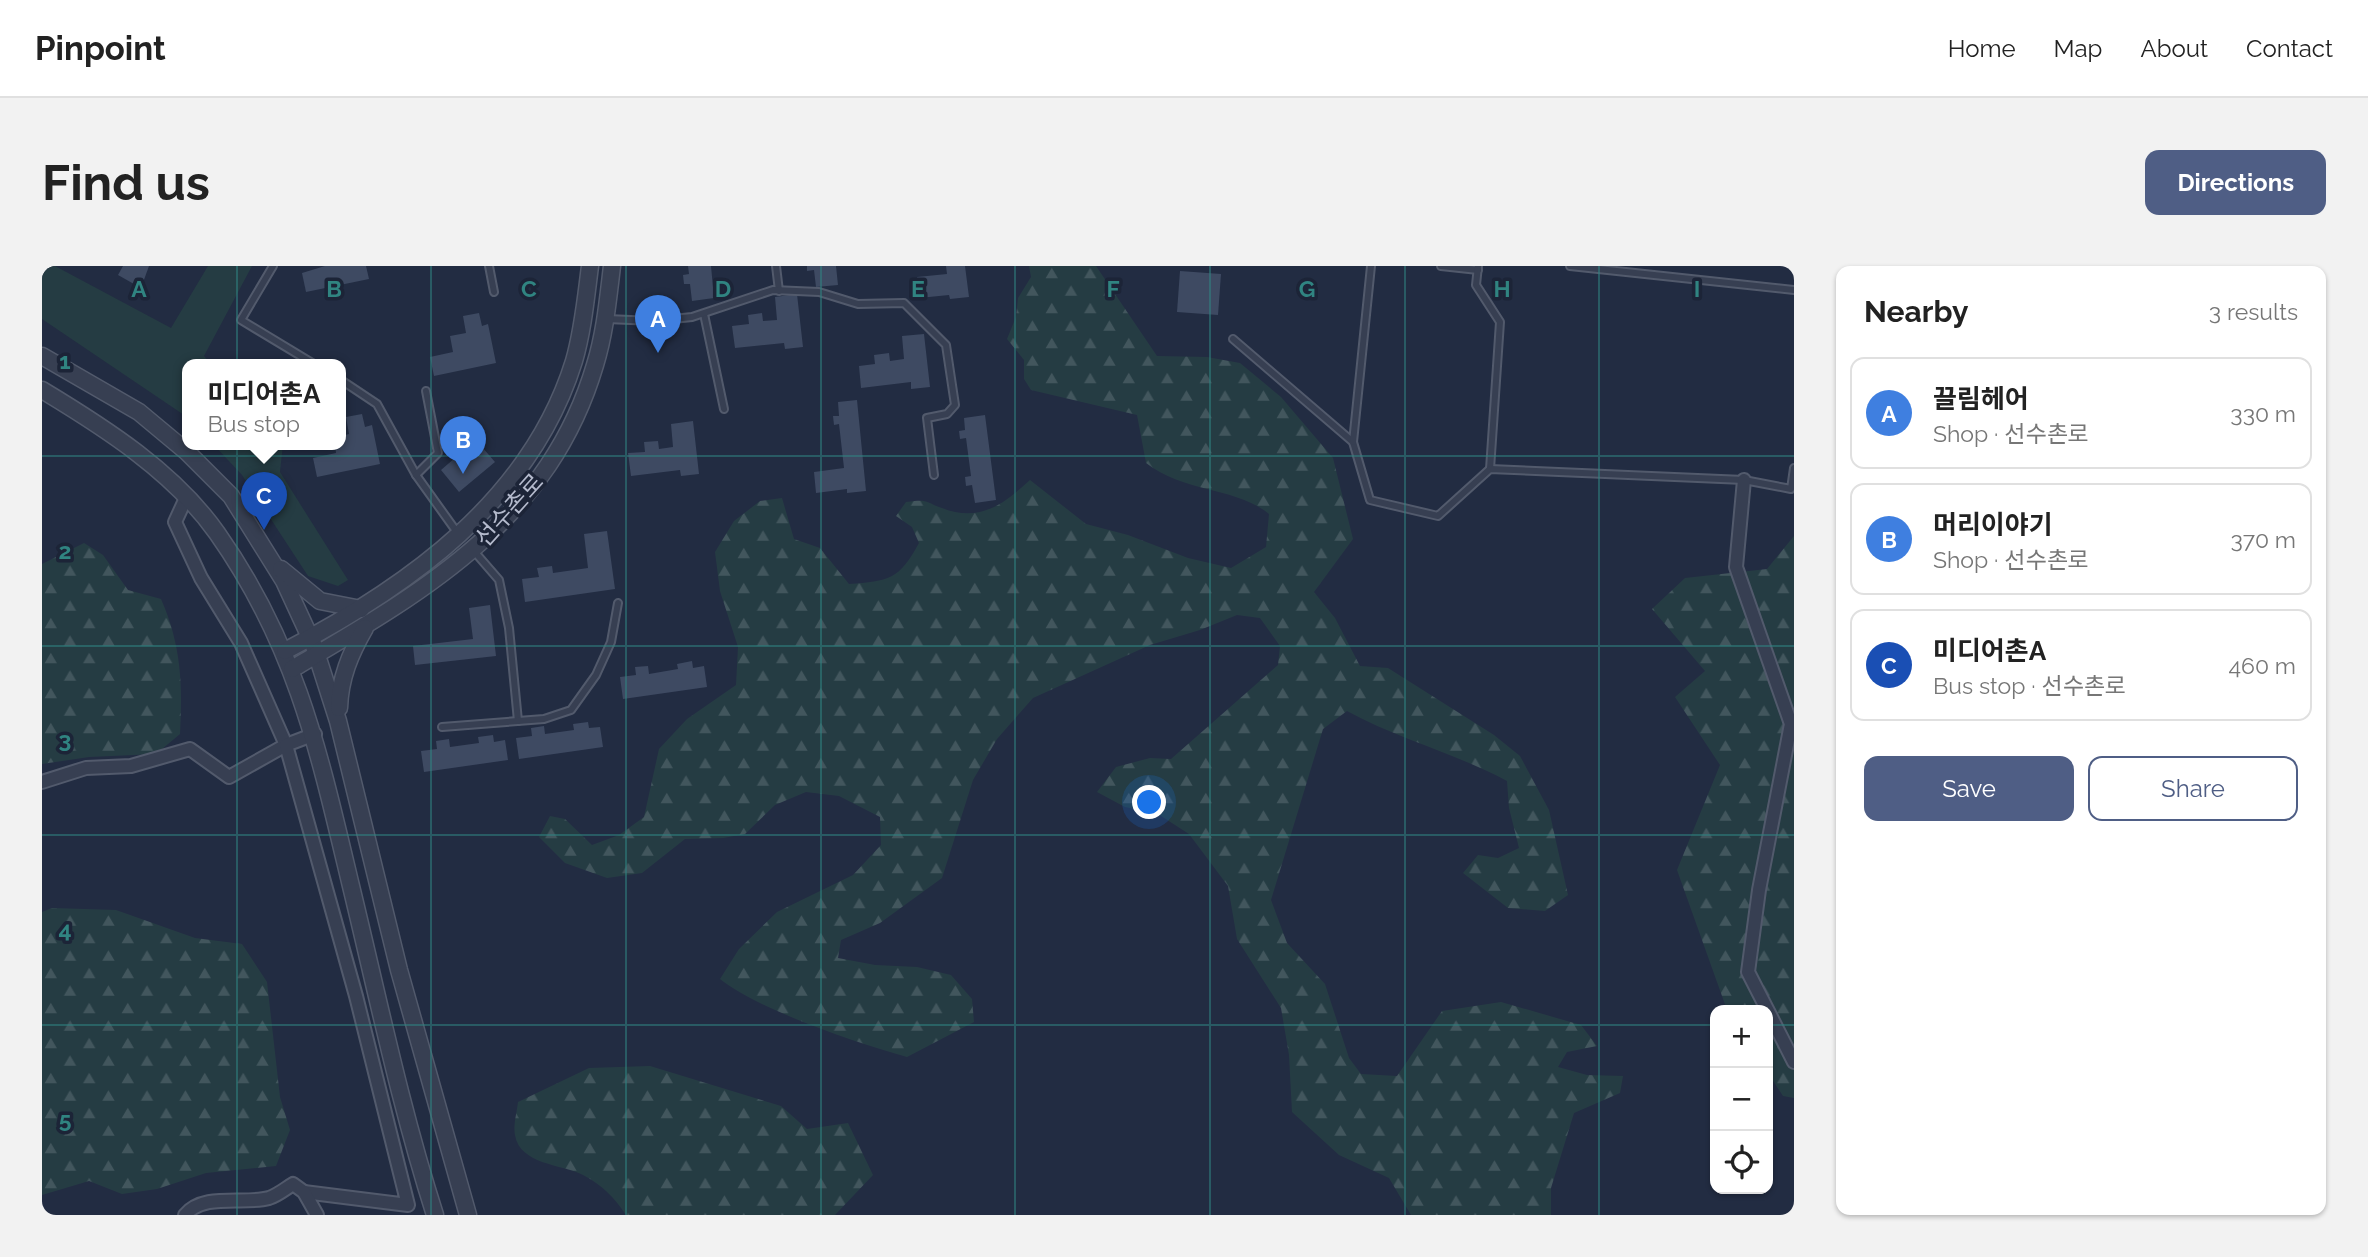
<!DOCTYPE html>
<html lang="en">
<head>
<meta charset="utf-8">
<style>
	body { margin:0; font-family:Raleway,"Noto Sans KR",sans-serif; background:#f2f2f2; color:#222 }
	.controls { position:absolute; right:21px; bottom:21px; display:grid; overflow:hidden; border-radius:14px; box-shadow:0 2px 5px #0004 }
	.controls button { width:63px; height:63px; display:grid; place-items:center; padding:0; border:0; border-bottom:2px solid #e0e0e0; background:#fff; color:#222; font:35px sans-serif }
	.you { position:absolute; left:1108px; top:537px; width:24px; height:24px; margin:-18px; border:5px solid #fff; border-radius:50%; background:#1a73e8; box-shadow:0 0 0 10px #1a73e833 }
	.badge { display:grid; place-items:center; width:46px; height:46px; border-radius:50%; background:#4f5e85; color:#fff; font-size:23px; font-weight:700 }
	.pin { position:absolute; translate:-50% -58px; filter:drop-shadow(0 2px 4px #0008) }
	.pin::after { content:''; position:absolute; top:37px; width:24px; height:21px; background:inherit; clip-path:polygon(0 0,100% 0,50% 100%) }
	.popup { position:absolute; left:140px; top:93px; width:164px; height:91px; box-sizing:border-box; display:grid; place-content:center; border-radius:14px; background:#fff; filter:drop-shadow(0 2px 5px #0005); font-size:23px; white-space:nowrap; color:#767676 }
	.popup b { font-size:26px; color:#222 }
	.popup::after { content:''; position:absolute; left:50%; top:100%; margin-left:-14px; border:14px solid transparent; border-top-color:#fff }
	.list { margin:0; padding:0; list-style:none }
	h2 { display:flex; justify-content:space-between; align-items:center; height:91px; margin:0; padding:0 28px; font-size:30px }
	h2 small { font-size:23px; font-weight:400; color:#767676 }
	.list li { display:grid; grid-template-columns:46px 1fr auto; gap:21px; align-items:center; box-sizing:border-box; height:112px; margin:0 14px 14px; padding:0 14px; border:2px solid #e0e0e0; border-radius:14px }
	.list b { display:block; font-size:26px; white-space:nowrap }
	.list p { margin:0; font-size:23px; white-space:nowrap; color:#767676 }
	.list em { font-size:23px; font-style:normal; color:#767676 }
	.actions { display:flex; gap:14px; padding:21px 28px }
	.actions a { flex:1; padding:16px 0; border:2px solid #4f5e85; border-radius:14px; text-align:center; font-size:24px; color:#4f5e85 }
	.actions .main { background:#4f5e85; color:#fff }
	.icon { flex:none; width:38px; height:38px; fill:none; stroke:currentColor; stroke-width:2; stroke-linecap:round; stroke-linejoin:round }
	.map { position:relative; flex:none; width:1752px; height:949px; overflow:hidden; border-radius:14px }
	header { display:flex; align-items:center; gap:42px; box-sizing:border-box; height:98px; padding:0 35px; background:#fff; border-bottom:2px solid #e0e0e0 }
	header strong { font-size:33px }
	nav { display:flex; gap:38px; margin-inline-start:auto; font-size:24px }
	.intro { display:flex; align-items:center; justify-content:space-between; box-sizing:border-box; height:168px; padding:0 42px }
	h1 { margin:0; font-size:49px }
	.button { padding:18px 32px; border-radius:14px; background:#4f5e85; color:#fff; font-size:24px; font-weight:700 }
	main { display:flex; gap:42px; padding:0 42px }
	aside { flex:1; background:#fff; border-radius:14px; box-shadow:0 2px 5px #0004 }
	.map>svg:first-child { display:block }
</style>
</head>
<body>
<header>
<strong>Pinpoint</strong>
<nav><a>Home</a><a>Map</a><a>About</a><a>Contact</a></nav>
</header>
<div class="intro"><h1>Find us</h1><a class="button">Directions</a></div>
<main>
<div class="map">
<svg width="1752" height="949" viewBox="0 0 1752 949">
	<defs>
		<pattern id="forest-firs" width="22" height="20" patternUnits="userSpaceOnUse" patternTransform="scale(1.75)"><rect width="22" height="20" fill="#253c43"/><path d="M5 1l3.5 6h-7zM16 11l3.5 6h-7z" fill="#42565d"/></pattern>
	</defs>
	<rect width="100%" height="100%" fill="#222c42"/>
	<g fill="#253c43">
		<polygon points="0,0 13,0 129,62 166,0 210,0 162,90 169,98 145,98 145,151 0,53"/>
		<polygon points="171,178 241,178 238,206 306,314 296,320 266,310 200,209"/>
	</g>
	<g fill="url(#forest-firs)">
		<path d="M987 0H1054L1115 90 1165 91 1198 97 1239 131 1291 192 1311 273 1272 326 1293 352 1318 400 1346 402 1452 469 1478 490 1507 544 1526 629 1503 645 1466 642 1421 607 1436 589 1456 592 1477 582 1467 542 1465 515C1413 487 1356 473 1305 445L1281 463 1229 634 1245 677 1283 718 1307 792 1319 808 1355 810 1400 745 1459 736 1539 759 1555 780 1525 786 1516 801 1545 809 1581 810 1578 827 1532 847 1509 922V949H1369L1347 912 1297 889 1250 846 1247 789 1239 742 1195 673 1186 620 1147 568 1116 548 1083 541 1055 526 1074 501 1108 492 1129 493 1236 399 1238 380 1218 352 1195 349 1158 364 1108 379 991 432 955 473 931 514 900 612 838 657 799 674 796 692 833 699 875 701 909 709 930 733 932 756 865 791C815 777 717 744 678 713L697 683 735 646 811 609 839 579 838 551 797 530 764 526 733 539 703 568 681 572 643 573 600 607 565 612 523 597 497 571 508 550 523 553 550 579 577 569 602 551 617 483 645 453 694 419 696 381 678 325 673 286 692 255 718 235 740 232 752 273 778 282 807 318C847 315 857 314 877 277L870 261 854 250 864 236C886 233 881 235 900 242 937 257 962 238 988 214L1044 258 1086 269 1146 292 1189 302 1224 281 1227 248C1194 221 1143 227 1104 197L1095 149 989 124 982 113V94L965 73 974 51 976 32 989 11Z"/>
		<polygon points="1752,270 1752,832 1741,830 1726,807 1726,744 1685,744 1635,604 1678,499 1633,431 1663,405 1610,343 1643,312 1725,303"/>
		<path d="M42 277 61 289 86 324 119 333C139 378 141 419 138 468L114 488 47 491 0 498V298Z"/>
		<polygon points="10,642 74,644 153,672 200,678 225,716 238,831 248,864 234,900 164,907 115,923 80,928 47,915 0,929 0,646"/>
		<path d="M608 800 739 840 765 863 806 857 831 909 793 949H584C572 931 560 919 541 909 520 898 478 899 473 869 471 859 475 846 476 836L547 802Z"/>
	</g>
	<g fill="#3e4a62">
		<polygon points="81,0 107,0 99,22 76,9"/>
		<polygon points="283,0 324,0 327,13 264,26 260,7"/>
		<polygon points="646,0 669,0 672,32 650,35 648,18 642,18 641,9 647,8"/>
		<polygon points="765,0 794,0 796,19 774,21 772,4 765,5"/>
		<polygon points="904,0 923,0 927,31 908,33 907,29 877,32 875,11 905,8"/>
		<polygon points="1138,5 1179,8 1176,49 1135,46"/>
		<polygon points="755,28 761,81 743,83 742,77 693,82 690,60 707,58 706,49 720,47 721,55 735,54 733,31"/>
		<polygon points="437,47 440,60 446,58 454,97 392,110 388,91 411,86 408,70 424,67 421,50"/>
		<polygon points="882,68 888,121 869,123 869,116 819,122 817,100 833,98 832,89 847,87 848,95 862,93 860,70"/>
		<polygon points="815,134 824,225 805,227 805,223 774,227 772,206 802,202 797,158 792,159 791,150 797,150 796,136"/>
		<polygon points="320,148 323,161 330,159 338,198 275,211 271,192 294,187 293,178 299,178 299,170 307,168 304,151"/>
		<polygon points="943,149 954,234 933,237 930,219 924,220 923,211 929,210 924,172 918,173 917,165 923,164 922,152"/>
		<polygon points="651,155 657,208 639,210 638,204 589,210 586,187 603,186 602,176 616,175 617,183 631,181 629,158"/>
		<polygon points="440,181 453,196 417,226 399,204 421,185 427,192"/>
		<polygon points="565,265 573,323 483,336 480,313 497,311 495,302 510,300 511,307 546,302 542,268"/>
		<polygon points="448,339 454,390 373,399 371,380 431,373 427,342"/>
		<polygon points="650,395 651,402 662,400 665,421 581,433 578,411 594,409 593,401 606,400 607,408 636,403 635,398"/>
		<polygon points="546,456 547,462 558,461 561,481 477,493 474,472 490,470 489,462 502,460 503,468 532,464 531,458"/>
		<polygon points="451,469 452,476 463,474 466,494 382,506 379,485 395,483 394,475 407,473 408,481 437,477 436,471"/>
	</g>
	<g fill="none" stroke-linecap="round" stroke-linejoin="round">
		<defs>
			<g id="service">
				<polyline points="231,0 199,54 272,98"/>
				<polyline points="447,0 452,26"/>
				<polyline points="734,0 737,25"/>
				<polyline points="1399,0 1436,4"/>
				<polyline points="1436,0 1434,19 1458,56 1448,203"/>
				<polyline points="1528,0 1752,24"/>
				<polyline points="662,48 682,143"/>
				<polyline points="565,53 612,55 650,51 731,24 777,26 816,38 862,37 904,79 913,139 905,148 885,152 892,209"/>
				<polyline points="1191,73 1311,176 1328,234 1396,250 1448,203 1702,214 1749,223 1752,202"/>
				<polyline points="299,114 335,138 374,209 417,269"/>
				<polyline points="1311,176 1329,0"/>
				<polyline points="374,209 396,187 384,125"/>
				<polyline points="431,284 457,314 467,362 476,455"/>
				<polyline points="400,461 502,453 529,444 554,409 569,376 576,337"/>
			</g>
			<g id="minor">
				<polyline points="1702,214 1694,301 1749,458 1717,624 1706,706 1752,796"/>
				<polyline points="0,516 44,502 89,500 148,483 187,511 244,479 199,377 159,312 133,256 144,232"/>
				<polyline points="262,926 366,939 314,730 244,479 273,468"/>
				<path d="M143 949C162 926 202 939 227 932 236 929 243 923 251 918L262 926 275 949"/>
			</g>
			<g id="tertiary">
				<polyline points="0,90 97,146 145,186 189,230 242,315 272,380 296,455 357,704 426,949"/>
				<path d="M0 124C63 162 132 206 175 267 254 379 277 486 308 616 335 727 358 840 393 949"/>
				<polyline points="239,303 278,335 319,343"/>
				<path d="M243 385C366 321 489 234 532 95 541 64 544 31 548 0"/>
				<path d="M250 403C381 326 507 255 553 99 563 67 566 33 570 0"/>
				<path d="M297 442C298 412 308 388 323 362"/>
			</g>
		</defs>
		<use href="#service" stroke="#525a6c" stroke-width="10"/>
		<use href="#minor" stroke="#525a6c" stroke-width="16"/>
		<use href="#tertiary" stroke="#525a6c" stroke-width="19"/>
		<use href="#service" stroke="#373f52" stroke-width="6"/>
		<use href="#minor" stroke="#373f52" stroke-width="12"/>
		<use href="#tertiary" stroke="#373f52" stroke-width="16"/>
	</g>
	<path fill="none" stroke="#308481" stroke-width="2" stroke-opacity="0.55" d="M195 0V949M389 0V949M584 0V949M779 0V949M973 0V949M1168 0V949M1363 0V949M1557 0V949M0 190H1752M0 380H1752M0 569H1752M0 759H1673M1726 759H1752"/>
	<g text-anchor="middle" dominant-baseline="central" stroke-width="7" stroke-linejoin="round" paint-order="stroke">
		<g font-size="24" fill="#b4bacc" stroke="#1c2437">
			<text transform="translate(467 244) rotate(-48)">선수촌로</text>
		</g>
	</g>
	<g font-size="23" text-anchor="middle" font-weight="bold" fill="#308481" stroke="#1c2437" stroke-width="7" stroke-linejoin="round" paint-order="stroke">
		<text x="97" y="31">A</text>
		<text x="292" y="31">B</text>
		<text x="487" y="31">C</text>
		<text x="681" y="31">D</text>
		<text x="876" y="31">E</text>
		<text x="1071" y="31">F</text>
		<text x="1265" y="31">G</text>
		<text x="1460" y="31">H</text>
		<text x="1655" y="31">I</text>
		<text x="23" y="103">1</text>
		<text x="23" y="293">2</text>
		<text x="23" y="482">3</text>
		<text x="23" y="672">4</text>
		<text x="23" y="862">5</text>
	</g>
</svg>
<div class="controls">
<button>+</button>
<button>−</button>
<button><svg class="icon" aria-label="locate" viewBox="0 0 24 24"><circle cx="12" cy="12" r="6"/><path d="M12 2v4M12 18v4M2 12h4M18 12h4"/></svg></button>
</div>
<div class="you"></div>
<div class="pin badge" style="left:616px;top:87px;background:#3f7fe0">A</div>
<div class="pin badge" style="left:421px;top:208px;background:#3f7fe0">B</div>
<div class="pin badge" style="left:222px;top:264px;background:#1a4fb4">C</div>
<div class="popup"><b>미디어촌A</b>Bus stop</div>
</div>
<aside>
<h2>Nearby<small>3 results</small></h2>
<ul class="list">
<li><span class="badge" style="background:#3f7fe0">A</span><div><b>끌림헤어</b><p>Shop · 선수촌로</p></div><em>330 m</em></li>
<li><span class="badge" style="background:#3f7fe0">B</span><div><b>머리이야기</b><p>Shop · 선수촌로</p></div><em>370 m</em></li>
<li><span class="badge" style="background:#1a4fb4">C</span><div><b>미디어촌A</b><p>Bus stop · 선수촌로</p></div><em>460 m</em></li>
</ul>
<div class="actions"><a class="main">Save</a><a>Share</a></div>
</aside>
</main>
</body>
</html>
